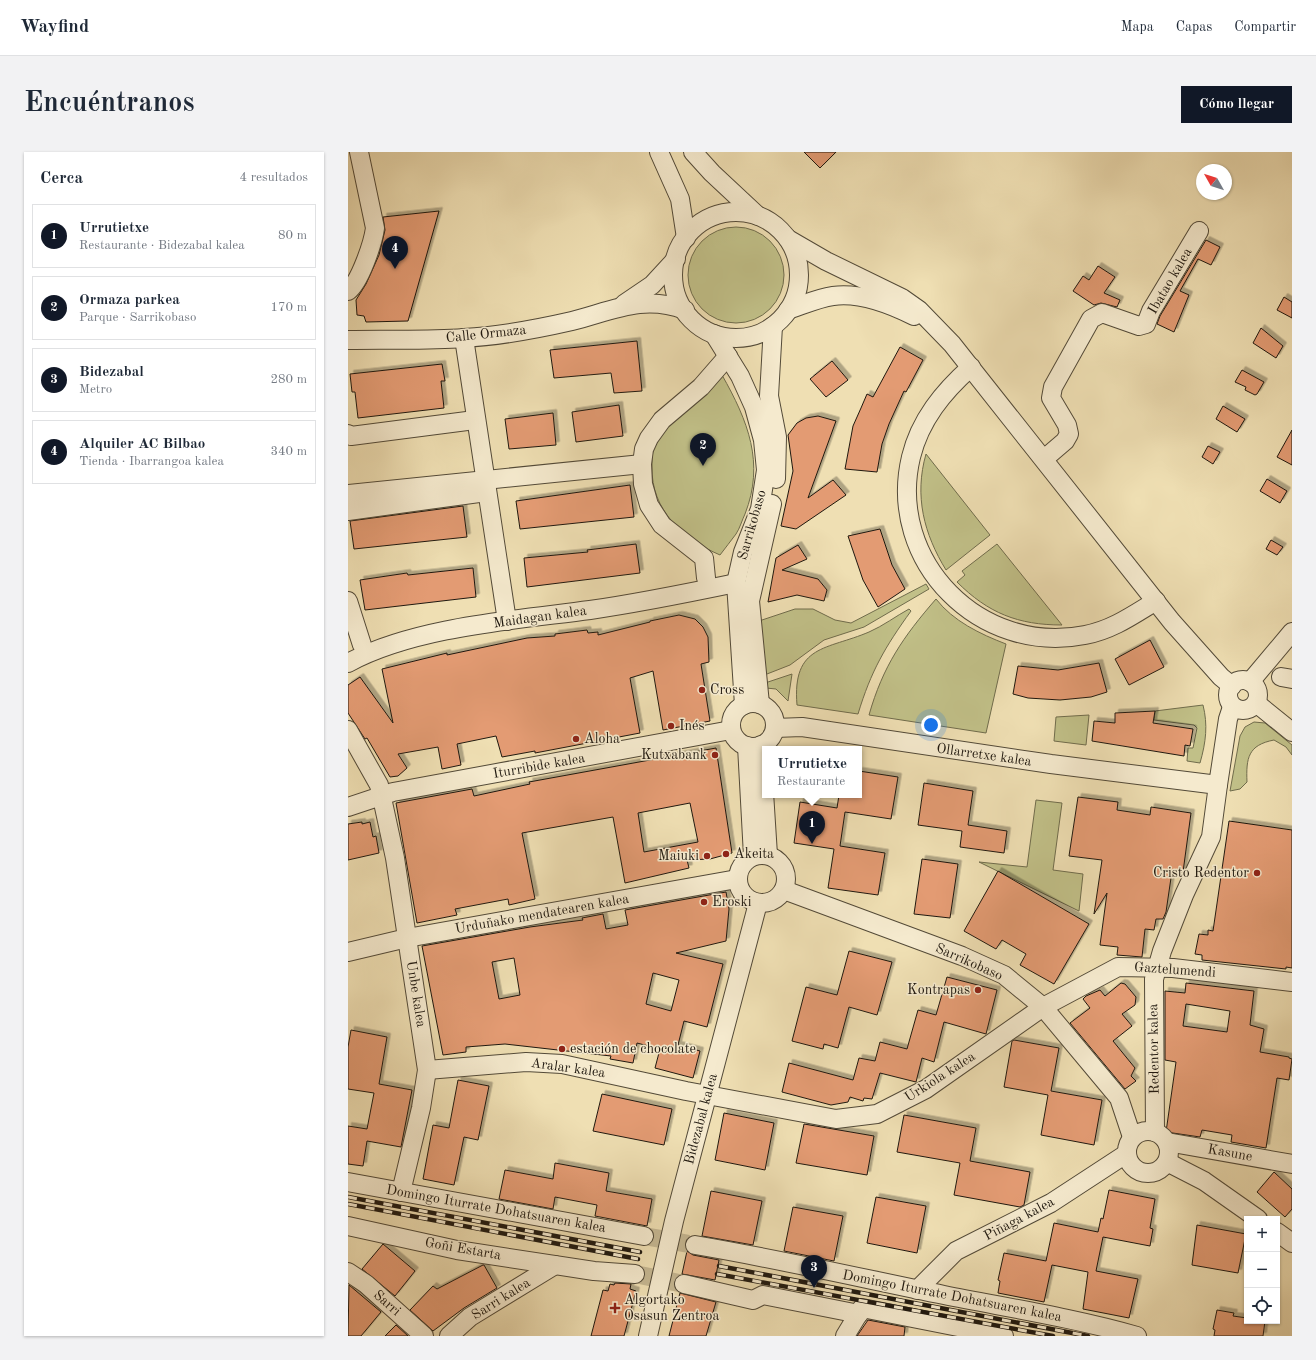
<!DOCTYPE html>
<html lang="es">
<head>
<meta charset="utf-8">
<style>
	body { margin:0; font-family:"Old Standard TT",serif; background:#f2f2f3; color:#1f2937 }
	.controls { position:absolute; right:12px; bottom:12px; display:grid; overflow:hidden; border-radius:0px; box-shadow:0 1px 3px #0004 }
	.controls button { width:36px; height:36px; display:grid; place-items:center; padding:0; border:0; border-bottom:1px solid #e0e1e3; background:#fff; color:#1f2937; font:20px sans-serif }
	.compass { position:absolute; left:848px; top:12px; width:36px; height:36px; border-radius:50%; background:#fff; box-shadow:0 1px 3px #0004; rotate:309deg }
	.you { position:absolute; left:583px; top:573px; width:14px; height:14px; margin:-10px; border:3px solid #fff; border-radius:50%; background:#1a73e8; box-shadow:0 0 0 6px #1a73e833 }
	.badge { display:grid; place-items:center; width:26px; height:26px; border-radius:50%; background:#111827; color:#fff; font-size:13px; font-weight:700 }
	.pin { position:absolute; translate:-50% -33px; filter:drop-shadow(0 1px 2px #0008) }
	.pin::after { content:''; position:absolute; top:21px; width:14px; height:12px; background:inherit; clip-path:polygon(0 0,100% 0,50% 100%) }
	.popup { position:absolute; left:414px; top:594px; width:100px; height:52px; box-sizing:border-box; display:grid; place-content:center; border-radius:0px; background:#fff; filter:drop-shadow(0 1px 3px #0005); font-size:13px; white-space:nowrap; color:#747a83 }
	.popup b { font-size:15px; color:#1f2937 }
	.popup::after { content:''; position:absolute; left:50%; top:100%; margin-left:-8px; border:8px solid transparent; border-top-color:#fff }
	.list { margin:0; padding:0; list-style:none }
	h2 { display:flex; justify-content:space-between; align-items:center; height:52px; margin:0; padding:0 16px; font-size:17px }
	h2 small { font-size:13px; font-weight:400; color:#747a83 }
	.list li { display:grid; grid-template-columns:26px 1fr auto; gap:12px; align-items:center; box-sizing:border-box; height:64px; margin:0 8px 8px; padding:0 8px; border:1px solid #e0e1e3; border-radius:0px }
	.list b { display:block; font-size:15px; white-space:nowrap }
	.list p { margin:0; font-size:13px; white-space:nowrap; color:#747a83 }
	.list em { font-size:13px; font-style:normal; color:#747a83 }
	.icon { flex:none; width:22px; height:22px; fill:none; stroke:currentColor; stroke-width:2; stroke-linecap:round; stroke-linejoin:round }
	.map { position:relative; flex:none; width:944px; height:1184px; overflow:hidden; border-radius:0px }
	header { display:flex; align-items:center; gap:24px; box-sizing:border-box; height:56px; padding:0 20px; background:#fff; border-bottom:1px solid #e0e1e3 }
	header strong { font-size:19px }
	nav { display:flex; gap:22px; margin-inline-start:auto; font-size:14px }
	.intro { display:flex; align-items:center; justify-content:space-between; box-sizing:border-box; height:96px; padding:0 24px }
	h1 { margin:0; font-size:28px }
	.button { padding:10px 18px; border-radius:0px; background:#111827; color:#fff; font-size:14px; font-weight:700 }
	main { display:flex; gap:24px; padding:0 24px }
	aside { flex:1; background:#fff; border-radius:0px; box-shadow:0 1px 3px #0004 }
	.map>svg:first-child { display:block }
</style>
</head>
<body>
<header>
<strong>Wayfind</strong>
<nav><a>Mapa</a><a>Capas</a><a>Compartir</a></nav>
</header>
<div class="intro"><h1>Encuéntranos</h1><a class="button">Cómo llegar</a></div>
<main>
<aside>
<h2>Cerca<small>4 resultados</small></h2>
<ul class="list">
<li><span class="badge">1</span><div><b>Urrutietxe</b><p>Restaurante · Bidezabal kalea</p></div><em>80 m</em></li>
<li><span class="badge">2</span><div><b>Ormaza parkea</b><p>Parque · Sarrikobaso</p></div><em>170 m</em></li>
<li><span class="badge">3</span><div><b>Bidezabal</b><p>Metro</p></div><em>280 m</em></li>
<li><span class="badge">4</span><div><b>Alquiler AC Bilbao</b><p>Tienda · Ibarrangoa kalea</p></div><em>340 m</em></li>
</ul>
</aside>
<div class="map">
<svg width="944" height="1184" viewBox="0 0 944 1184">
	<defs>
		<filter id="shadow"><feDropShadow dx="3.5" dy="-3.5" stdDeviation="0" flood-color="#0004"/></filter>
	</defs>
	<rect width="100%" height="100%" fill="#efdfb3"/>
	<filter id="stains"><feTurbulence type="fractalNoise" baseFrequency=".005" numOctaves="4"/><feColorMatrix values="0 0 0 0 .2 0 0 0 0 .09 0 0 0 0 .02 0 0 0 .5 -.17"/></filter>
	<radialGradient id="worn" r=".72"><stop offset=".6" stop-color="#630" stop-opacity="0"/><stop offset="1" stop-color="#630" stop-opacity=".3"/></radialGradient>
	<g fill="#c1c088" stroke="#706c4c">
		<circle cx="388" cy="123" r="48"/>
		<path d="M374 223C400 269 417 311 397 362 394 368 392 376 388 382 383 389 377 396 372 403 335 387 303 358 304 315 304 305 304 297 309 288 324 264 353 243 374 223Z"/>
		<path d="M578 302 642 383 598 418C576 382 566 344 578 302Z"/>
		<path d="M649 392 714 473C670 473 640 461 609 430L617 423 614 419Z"/>
		<polygon points="578,432 581,437 516,475 476,488 442,513 419,522 415,519 411,469 447,457 465,457 487,468 503,471"/>
		<path d="M588 447C605 469 632 482 658 492L638 581 521 563C535 514 555 485 588 447Z"/>
		<path d="M561 457 563 459C537 495 523 519 510 562L449 553C444 492 479 498 521 480 535 474 548 464 561 457Z"/>
		<polygon points="444,522 440,549 428,537 418,536 417,531"/>
		<path d="M855 553C860 573 858 590 852 611L839 609 840 596H845L849 576 846 573 806 568 807 559Z"/>
		<polygon points="741,563 738,593 706,589 708,565"/>
		<path d="M906 570 917 571 944 593V603L938 595 926 588C900 593 898 606 899 630L892 637 882 639 892 584 897 575Z"/>
		<polygon points="688,648 714,651 705,718 735,722 731,759 631,710 679,715"/>
	</g>
	<g fill="#e39b73" stroke="#1f180f" fill-rule="evenodd" filter="url(#shadow)">
		<polygon points="456,0 488,0 472,16"/>
		<polygon points="91,59 60,169 18,170 16,164 9,163 8,148 18,132 31,103 37,78 35,65"/>
		<polygon points="858,88 872,95 863,113 850,107 832,139 841,143 826,180 809,172 812,164"/>
		<polygon points="750,114 767,125 756,141 772,148 769,155 753,151 746,153 725,139 735,124 741,128"/>
		<polygon points="936,145 944,150 944,166 929,158"/>
		<polygon points="913,176 935,194 928,206 905,191"/>
		<polygon points="289,189 294,239 266,241 263,221 206,226 202,198"/>
		<polygon points="552,195 575,208 558,240 556,239 541,272 534,292 529,320 497,317 505,274 513,256 519,242 525,245"/>
		<polygon points="484,209 500,228 478,245 462,227"/>
		<polygon points="94,212 97,229 93,229 96,256 10,266 7,240 4,240 2,222"/>
		<polygon points="894,218 916,230 909,242 907,243 897,238 898,235 887,230"/>
		<polygon points="271,253 275,284 228,290 224,260"/>
		<polygon points="875,254 897,267 889,280 868,267"/>
		<polygon points="205,261 208,293 161,297 157,267"/>
		<polygon points="470,264 488,269 460,346 485,328 498,343 448,377 433,374 445,319 440,283 449,271 458,266"/>
		<polygon points="944,278 944,313 929,305"/>
		<polygon points="860,294 872,300 865,312 854,305"/>
		<polygon points="919,327 939,339 932,351 912,339"/>
		<polygon points="282,333 286,365 172,377 168,349"/>
		<polygon points="115,354 119,385 6,397 2,369"/>
		<polygon points="532,377 544,413 557,437 530,455 515,428 500,384"/>
		<polygon points="923,388 935,395 929,403 918,397"/>
		<polygon points="288,392 292,421 179,435 176,406 240,400 239,398"/>
		<polygon points="450,393 459,407 434,418 470,427 479,438 476,449 449,443 420,450 428,406"/>
		<polygon points="125,416 128,445 17,458 12,428 59,421 60,423"/>
		<polygon points="331,463 347,467 355,475 360,485 361,510 353,512 362,569 315,578 305,519 282,526 292,581 187,601 187,599 154,605 148,584 109,592 113,613 94,617 90,595 50,602 59,616 50,624 42,625 19,586 17,587 0,561 0,533 12,525 45,571 34,517 99,501 99,503 179,486 207,484 207,482 239,478 240,481 250,480 250,483 302,470 302,469"/>
		<polygon points="802,488 816,515 781,533 767,507"/>
		<polygon points="751,511 759,540 743,545 712,548 680,546 665,542 670,514 710,518"/>
		<polygon points="807,559 805,571 845,577 842,594 837,593 836,604 744,589 746,569 767,571 767,561"/>
		<path d="M368 596 384 701 362 707 339 708 341 716 277 731 265 665 174 681 187 747 161 753 160 747 107 757 109 763 69 771 48 651 124 637 126 644 182 632 181 630ZM342 651 350 690 296 700 290 661Z"/>
		<polygon points="511,619 550,625 543,667 497,660 492,694 537,701 530,743 480,736 486,697 446,691 452,650 489,656 491,643 511,643"/>
		<polygon points="576,631 625,639 620,673 659,679 656,701 612,695 614,679 570,673"/>
		<polygon points="730,645 770,650 769,658 802,663 803,655 843,661 835,720 824,719 818,760 815,767 808,767 806,778 797,777 794,805 769,803 770,795 752,793 759,741 746,762 754,708 721,704"/>
		<polygon points="881,669 944,678 944,816 938,815 938,817 854,808 854,803 847,802 851,782 860,783 860,778 865,779"/>
		<polygon points="14,670 14,672 22,670 25,685 28,684 31,701 0,708 0,672"/>
		<polygon points="574,707 610,712 602,766 566,762"/>
		<polygon points="650,719 741,772 706,832 672,813 678,802 654,788 648,797 616,779"/>
		<path d="M378 740 381 757 378 789 328 801 375 812 359 875 336 869 330 893 352 899 345 926 307 916 312 897 289 891 285 911 262 907 263 904 157 892 118 895V900L95 903 74 794 182 775 235 768 234 766 255 762 258 777 280 773 277 758ZM166 806 172 843 151 847 144 810ZM305 821 331 828 323 859 298 852Z"/>
		<polygon points="501,799 544,810 529,863 501,855 490,896 476,892 475,897 444,889 458,835 489,843"/>
		<polygon points="599,825 649,838 638,882 596,870 586,910 574,906 568,930 532,921 524,947 516,946 515,949 502,945 500,950 483,953 434,940 441,911 505,928 511,906 527,909 532,890 559,897 570,858 588,863"/>
		<polygon points="773,831 777,832 788,845 787,853 774,862 784,874 765,889 787,916 783,924 788,929 777,937 722,871 742,856 735,847 738,844 752,838 757,844"/>
		<path d="M838 831 906 839 902 873 916 877 912 900 941 905V906L944 907 941 928 929 926 918 996 883 990 884 983 854 978 852 985 818 980 828 910 817 908V839L837 841ZM838 852 882 859 879 880 835 874Z"/>
		<polygon points="3,878 39,885 31,932 64,938 53,995 19,989 15,1014 0,1012 0,974 19,977 26,941 0,937 0,895"/>
		<polygon points="666,888 711,896 703,939 754,948 746,993 693,983 700,943 656,935 664,889"/>
		<polygon points="110,928 141,934 130,988 116,985 106,1033 75,1027 85,973 101,976"/>
		<polygon points="254,942 324,957 316,993 245,979"/>
		<polygon points="376,961 426,971 417,1018 367,1008"/>
		<polygon points="556,963 628,976 622,1009 682,1020 676,1053 672,1055 606,1043 612,1011 549,1000"/>
		<polygon points="456,972 526,984 519,1023 448,1011"/>
		<polygon points="207,1011 261,1021 258,1039 304,1047 299,1074 247,1064 249,1053 207,1045 205,1057 151,1047 157,1018 205,1027"/>
		<polygon points="926,1020 944,1037 944,1057 937,1065 909,1040"/>
		<polygon points="761,1038 807,1047 802,1076 805,1077 802,1094 755,1085 748,1119 790,1127 781,1166 735,1157 740,1120 704,1113 696,1150 650,1141 652,1129 650,1128 656,1101 698,1109 706,1071 750,1080 753,1066 755,1067"/>
		<polygon points="363,1039 414,1049 405,1093 354,1084"/>
		<polygon points="528,1045 578,1054 569,1101 519,1091"/>
		<polygon points="445,1055 495,1064 486,1109 436,1099"/>
		<polygon points="849,1073 898,1082 890,1121 844,1113"/>
		<polygon points="35,1092 67,1119 47,1144 14,1117"/>
		<polygon points="339,1099 345,1103 371,1108 367,1128 334,1122"/>
		<polygon points="135,1113 136,1113 149,1136 116,1156 85,1179 62,1158 85,1134 89,1137"/>
		<polygon points="267,1131 283,1132 282,1137 288,1139 276,1184 243,1184 255,1138 260,1139 262,1132 266,1133"/>
		<polygon points="1,1133 33,1160 13,1184 0,1184"/>
		<polygon points="332,1141 368,1150 358,1184 321,1184"/>
		<polygon points="869,1158 886,1161 885,1164 899,1166 899,1169 917,1169 915,1184 866,1184 867,1178 865,1177"/>
		<polygon points="520,1168 557,1175 556,1184 509,1184"/>
		<polygon points="48,1173 60,1184 37,1184"/>
	</g>
	<g fill="none" stroke-linecap="round" stroke-linejoin="round">
		<g stroke="#c5b792" stroke-width="18" stroke-dasharray="18 9" stroke-linecap="butt">
			<polyline points="296,1084 347,1093"/>
			<polyline points="287,1122 336,1132"/>
		</g>
		<defs>
			<g id="minor">
				<polyline points="311,0 332,47 338,86"/>
				<polyline points="345,0 364,21 410,64"/>
				<circle cx="388" cy="123" r="63"/>
				<polyline points="440,87 478,109 554,146 571,158 604,192 824,470 873,525 884,534"/>
				<path d="M0 139C12 130 25 91 27 76L11 0"/>
				<polyline points="276,152 304,133 328,107"/>
				<path d="M440 158C455 153 470 146 485 144 512 140 542 152 566 164"/>
				<polyline points="425,174 421,244 429,285 428,327"/>
				<polyline points="366,182 392,224 406,255 415,288 418,318 412,357 395,400 388,431 396,553"/>
				<polyline points="116,186 159,469"/>
				<path d="M0 188C38 187 77 189 116 186 152 184 189 177 224 169 264 159 295 142 337 158"/>
				<path d="M623 215C595 240 572 268 563 305 538 410 633 504 737 483 764 478 785 463 808 449"/>
				<polyline points="0,282 3,284 119,269"/>
				<polyline points="696,307 717,289 721,282 719,273 703,246 705,235 743,167 754,161 791,174 798,172 803,159 851,79"/>
				<polyline points="0,342 294,312"/>
				<polyline points="0,359 131,341"/>
				<polyline points="358,426 356,406 314,373 301,353 295,332 294,312 296,297 301,286 314,268 353,235 380,204"/>
				<polyline points="0,449 14,493"/>
				<path d="M0 511C66 475 167 468 242 458 291 451 340 441 388 431"/>
				<polyline points="933,525 944,527"/>
				<circle cx="895" cy="543" r="15"/>
				<polyline points="902,530 944,480"/>
				<polyline points="908,551 944,580"/>
				<circle cx="405" cy="573" r="22"/>
				<polyline points="412,552 402,449 424,352"/>
				<polyline points="427,576 454,575 703,612 870,633 880,567 884,555"/>
				<polyline points="0,578 31,633 36,655 47,706 79,918 73,956 53,1040"/>
				<polyline points="413,593 420,703"/>
				<polyline points="399,594 405,704"/>
				<polyline points="0,655 45,640 383,578"/>
				<circle cx="414" cy="727" r="24"/>
				<polyline points="436,738 614,804 656,823 695,855 771,946 784,985"/>
				<polyline points="0,800 59,786 389,727"/>
				<polyline points="79,918 178,910 214,912 338,939 488,967 529,962 578,937 695,855 770,815 825,816 944,830"/>
				<circle cx="800" cy="1000" r="21"/>
				<polyline points="807,980 806,827 814,799 836,743 863,685 870,633"/>
				<polyline points="819,990 944,1012"/>
				<polyline points="819,1010 856,1029 910,1067"/>
				<polyline points="0,1030 296,1084"/>
				<polyline points="0,1074 109,1098 246,1119 287,1122"/>
				<polyline points="929,1080 944,1091"/>
				<path d="M347 1093C430 1107 513 1126 596 1143 661 1156 726 1166 789 1184"/>
				<polyline points="0,1120 18,1132 76,1184"/>
				<polyline points="336,1132 405,1148 415,1143 511,1162"/>
				<polyline points="569,1138 608,1099 703,1051 778,1002"/>
				<polyline points="101,1184 122,1165 207,1113"/>
				<polyline points="300,1184 326,1069 410,751"/>
				<polyline points="497,1184 514,1156 656,1184"/>
			</g>
		</defs>
		<use href="#minor" stroke="#534a38" stroke-width="20"/>
		<use href="#minor" stroke="#f5eace" stroke-width="18"/>
		<defs>
			<g id="rail">
				<polyline points="0,1045 292,1100"/>
				<polyline points="0,1052 290,1107"/>
				<polyline points="371,1114 740,1184"/>
				<polyline points="369,1122 705,1184"/>
			</g>
		</defs>
		<use href="#rail" stroke="#1f180f" stroke-width="4.5"/>
		<use href="#rail" stroke="#f5eace" stroke-width="3" stroke-dasharray="9" stroke-linecap="butt"/>
	</g>
	<g fill="#8f2418" stroke="#f5eace" stroke-width="1.5">
		<circle cx="354" cy="538" r="4"/>
		<circle cx="323" cy="574" r="4"/>
		<circle cx="228" cy="587" r="4"/>
		<circle cx="367" cy="603" r="4"/>
		<circle cx="378" cy="702" r="4"/>
		<circle cx="359" cy="704" r="4"/>
		<circle cx="909" cy="721" r="4"/>
		<circle cx="356" cy="750" r="4"/>
		<circle cx="630" cy="838" r="4"/>
		<circle cx="214" cy="897" r="4"/>
		<path d="M265 1150h4v4h4v4h-4v4h-4v-4h-4v-4h4z"/>
	</g>
	<g text-anchor="middle" dominant-baseline="central" stroke-width="3" stroke-linejoin="round" paint-order="stroke">
		<g font-size="14" fill="#1f180f" stroke="#f5eace">
			<text transform="translate(822 129) rotate(-60)">Ibatao kalea</text>
			<text transform="translate(138 182) rotate(-6)">Calle Ormaza</text>
			<text transform="translate(404 373) rotate(-74)">Sarrikobaso</text>
			<text transform="translate(192 465) rotate(-8)">Maidagan kalea</text>
			<text transform="translate(636 603) rotate(8)">Ollarretxe kalea</text>
			<text transform="translate(191 614) rotate(-10)">Iturribide kalea</text>
			<text transform="translate(194 762) rotate(-10)">Urduñako mendatearen kalea</text>
			<text transform="translate(621 810) rotate(24)">Sarrikobaso</text>
			<text transform="translate(827 818) rotate(4)">Gaztelumendi</text>
			<text transform="translate(68 842) rotate(81)">Unbe kalea</text>
			<text transform="translate(806 897) rotate(-91)">Redentor kalea</text>
			<text transform="translate(220 916) rotate(8)">Aralar kalea</text>
			<text transform="translate(592 925) rotate(-33)">Urkiola kalea</text>
			<text transform="translate(353 967) rotate(-75)">Bidezabal kalea</text>
			<text transform="translate(882 1001) rotate(10)">Kasune</text>
			<text transform="translate(148 1057) rotate(10)">Domingo Iturrate Dohatsuaren kalea</text>
			<text transform="translate(671 1067) rotate(-28)">Piñaga kalea</text>
			<text transform="translate(115 1097) rotate(10)">Goñi Estarta</text>
			<text transform="translate(604 1144) rotate(11)">Domingo Iturrate Dohatsuaren kalea</text>
			<text transform="translate(153 1147) rotate(-32)">Sarri kalea</text>
			<text transform="translate(39 1151) rotate(41)">Sarri</text>
		</g>
		<g font-size="14" fill="#1f180f" stroke="#f5eace" text-anchor="start">
			<text x="362" y="538">Cross</text>
			<text x="331" y="574">Inés</text>
			<text x="236" y="587">Aloha</text>
			<text x="359" y="603" text-anchor="end">Kutxabank</text>
			<text x="386" y="702">Akeita</text>
			<text x="351" y="704" text-anchor="end">Maiuki</text>
			<text x="901" y="721" text-anchor="end">Cristo Redentor</text>
			<text x="364" y="750">Eroski</text>
			<text x="622" y="838" text-anchor="end">Kontrapas</text>
			<text x="222" y="897">estación de chocolate</text>
			<text x="276" y="1148">Algortako<tspan x="276" dy="16">Osasun Zentroa</tspan></text>
		</g>
	</g>
	<rect width="100%" height="100%" filter="url(#stains)"/>
	<rect width="100%" height="100%" fill="url(#worn)"/>
</svg>
<div class="controls">
<button>+</button>
<button>−</button>
<button><svg class="icon" aria-label="locate" viewBox="0 0 24 24"><circle cx="12" cy="12" r="6"/><path d="M12 2v4M12 18v4M2 12h4M18 12h4"/></svg></button>
</div>
<svg class="compass" viewBox="-18 -18 36 36"><path d="M0-13l5 13h-10z" fill="#e53935"/><path d="M0 13l5-13h-10z" fill="#747a83"/></svg>
<div class="you"></div>
<div class="pin badge" style="left:464px;top:692px">1</div>
<div class="popup"><b>Urrutietxe</b>Restaurante</div>
<div class="pin badge" style="left:355px;top:314px">2</div>
<div class="pin badge" style="left:466px;top:1136px">3</div>
<div class="pin badge" style="left:47px;top:117px">4</div>
</div>
</main>
</body>
</html>
